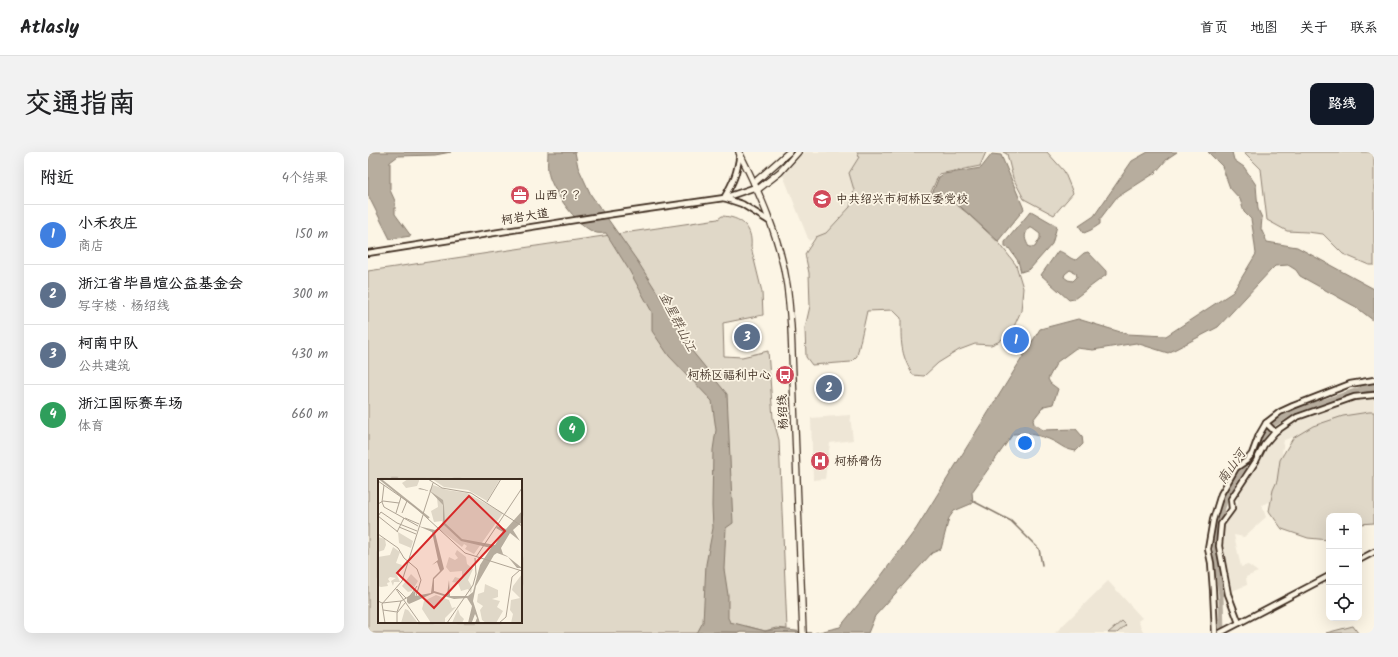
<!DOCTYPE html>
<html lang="zh">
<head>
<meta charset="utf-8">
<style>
	body { margin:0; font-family:Kalam,"LXGW WenKai TC",sans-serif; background:#f2f2f2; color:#202124 }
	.controls { position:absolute; right:12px; bottom:12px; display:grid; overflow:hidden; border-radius:8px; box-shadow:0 4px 16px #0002 }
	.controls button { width:36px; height:36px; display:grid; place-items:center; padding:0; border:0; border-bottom:1px solid #e0e0e0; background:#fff; color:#202124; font:20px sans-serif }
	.you { position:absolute; left:657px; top:291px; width:14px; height:14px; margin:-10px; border:3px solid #fff; border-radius:50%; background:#1a73e8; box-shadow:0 0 0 6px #1a73e833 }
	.badge { display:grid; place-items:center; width:26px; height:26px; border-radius:50%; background:#111827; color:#fff; font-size:13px; font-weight:700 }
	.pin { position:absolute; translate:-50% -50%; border:2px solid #fff; box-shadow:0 1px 4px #0006 }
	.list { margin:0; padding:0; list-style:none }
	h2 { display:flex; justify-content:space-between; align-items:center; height:52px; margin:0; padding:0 16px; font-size:17px }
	h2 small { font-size:13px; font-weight:400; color:#757577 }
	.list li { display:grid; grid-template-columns:26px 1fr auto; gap:12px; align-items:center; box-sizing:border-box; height:60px; padding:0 16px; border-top:1px solid #e0e0e0 }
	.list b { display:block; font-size:15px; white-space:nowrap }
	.list p { margin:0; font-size:13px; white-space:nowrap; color:#757577 }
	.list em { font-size:13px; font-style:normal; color:#757577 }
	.icon { flex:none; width:22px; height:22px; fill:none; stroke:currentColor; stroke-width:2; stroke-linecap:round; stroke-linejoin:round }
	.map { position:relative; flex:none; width:1006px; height:481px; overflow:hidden; border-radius:8px }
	header { display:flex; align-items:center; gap:24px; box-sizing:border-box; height:56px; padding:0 20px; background:#fff; border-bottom:1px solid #e0e0e0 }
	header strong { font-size:19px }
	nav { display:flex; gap:22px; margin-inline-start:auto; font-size:14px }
	.intro { display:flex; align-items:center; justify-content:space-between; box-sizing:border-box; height:96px; padding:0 24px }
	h1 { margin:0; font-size:28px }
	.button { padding:10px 18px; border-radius:8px; background:#111827; color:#fff; font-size:14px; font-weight:700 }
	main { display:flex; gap:24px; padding:0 24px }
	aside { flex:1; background:#fff; border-radius:8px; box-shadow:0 4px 16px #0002 }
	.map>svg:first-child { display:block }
</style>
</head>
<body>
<header>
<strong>Atlasly</strong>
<nav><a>首页</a><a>地图</a><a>关于</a><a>联系</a></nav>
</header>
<div class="intro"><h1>交通指南</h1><a class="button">路线</a></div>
<main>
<aside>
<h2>附近<small>4个结果</small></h2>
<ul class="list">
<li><span class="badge" style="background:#3f7fe0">1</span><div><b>小禾农庄</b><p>商店</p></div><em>150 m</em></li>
<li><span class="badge" style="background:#5c6f8a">2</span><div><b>浙江省毕昌煊公益基金会</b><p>写字楼 · 杨绍线</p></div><em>300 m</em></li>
<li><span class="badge" style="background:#5c6f8a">3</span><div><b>柯南中队</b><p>公共建筑</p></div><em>430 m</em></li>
<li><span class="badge" style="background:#2e9e5b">4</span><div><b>浙江国际赛车场</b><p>体育</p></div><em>660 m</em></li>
</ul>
</aside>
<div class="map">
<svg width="1006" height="481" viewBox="0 0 1006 481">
	<rect width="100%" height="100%" fill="#fcf5e5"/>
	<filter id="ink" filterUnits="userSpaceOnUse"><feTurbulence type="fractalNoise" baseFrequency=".025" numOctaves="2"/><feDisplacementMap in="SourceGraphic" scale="8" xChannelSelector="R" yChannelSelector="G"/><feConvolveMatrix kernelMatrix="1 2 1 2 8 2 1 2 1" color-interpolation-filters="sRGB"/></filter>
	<g filter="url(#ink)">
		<g fill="#eee6d6">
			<polygon points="436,0 489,0 491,5 481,21 486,38 482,55 458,81 441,89 415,23"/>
			<polygon points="1006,246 1006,265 989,265 916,288 914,301 923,313 905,348 894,353 898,365 876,385 866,383 873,415 880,413 890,420 878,425 879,433 864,439 853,393 855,373 870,350 867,344 898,294 928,268 986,248"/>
			<polygon points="482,263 485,288 462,291 457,327 445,328 443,266"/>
			<polygon points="740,429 774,466 770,469 776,481 687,481"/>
		</g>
		<g fill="#e0d8c8" stroke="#8e8173" fill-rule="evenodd">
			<path d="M489 0H618L612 14 571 22 563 40 564 47H581L599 61 632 92 648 113 655 136 653 159 643 181 630 190 623 193 607 192 591 198 570 211 556 224 545 223C532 202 533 189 533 166L525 158 499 159 489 204 483 210 444 213 438 205 437 176 442 154 441 121 437 102 448 85 458 81 482 55 486 38 481 21 491 5Z"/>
			<polygon points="635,0 679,0 696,19 705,41 686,63 656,47 645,26 639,2"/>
			<polygon points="876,0 1006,0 1006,113 1001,113 975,102 955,82 939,80 919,79 899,68 893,17"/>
			<path d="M354 64C373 65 385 75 383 95L394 140 395 163 355 171 356 204 374 205 400 199 405 266 411 288 419 477 408 476 397 479 378 474 371 481H0V119L350 67ZM11 328H153V470H11Z"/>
			<polygon points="1001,260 1006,260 1006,371 991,372 991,364 961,364 961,388 940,386 914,377 901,359 905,338 909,329 912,308 925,286 945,274 975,264"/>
			<polygon points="754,469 758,473 749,481 740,481"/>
			<polygon points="985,474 990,481 958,481"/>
		</g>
		<g fill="#b7ad9e" stroke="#85796b" fill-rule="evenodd">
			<polygon points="0,0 83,0 67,3 30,4 22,10 22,38 27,49 27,62 43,84 22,87 0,43"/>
			<path d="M180 0H207L210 15 223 43 270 110 299 156 310 163 317 178 319 193 359 242 365 371 358 376 356 417 360 443V466L362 470 397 479 412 477 444 481 353 480 329 481 335 470 338 412 345 376 344 354 345 298 348 278 344 249 301 204 284 179V160L261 118 238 81C235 81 229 82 226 80 209 74 182 36 180 19 179 13 180 6 180 0Z"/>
			<polygon points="780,0 809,0 800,6 787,21 748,46 732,67 732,72 723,78 716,81 711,74 726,64 764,9"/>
			<path d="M840 0H864L866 8 876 15 888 33 890 57 894 66 893 77 899 90 929 95 1006 137V169L988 155 932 124 928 118 920 113 907 114 903 118 850 175 800 201 768 191 725 198 708 196 689 210 680 227 682 231 690 237 685 252 676 254 665 268 666 272 675 278 708 277 714 284 715 292 708 299C695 297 695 294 685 289 673 283 659 281 645 282L604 340 605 351 586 359 581 366 573 397 564 401 507 464 500 481H447L472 475 510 428 548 377 672 177 710 167 759 182 798 184 865 140 888 102 885 79 883 67 876 60 872 47 862 36 854 14Z"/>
			<polygon points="624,2 633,3 656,57 630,89 582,45 571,46 564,42 571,25 576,22 613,16"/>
			<path d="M663 59 689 74 684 92 662 117 653 120 650 109 641 96 637 95V90ZM661 76H664L672 82V86L667 95H661C657 88 655 83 661 76Z"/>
			<path d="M690 99C697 100 701 107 708 108L716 101 720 100 738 119V123L706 147 701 148 673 123ZM702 118 708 121 709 125 705 129 700 128 696 125 697 122Z"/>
			<polygon points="1006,231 1006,239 994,240 992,233"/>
		</g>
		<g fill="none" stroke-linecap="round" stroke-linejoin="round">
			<polyline stroke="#85796b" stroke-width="1.5" points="603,348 643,369 671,397 674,413"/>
			<polyline stroke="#b7ad9e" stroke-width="5" points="854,481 853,444 846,387 859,342 872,321 887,302 893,287 904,273 927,259 990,238 1006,235"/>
			<defs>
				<g id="minor">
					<polyline points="356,46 374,52 401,69"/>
					<path d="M356 46C366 29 369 21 372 1"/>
					<polyline points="0,101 245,62 356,46 388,35"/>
					<polyline points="898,271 907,280"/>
					<polyline points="991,408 1006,400"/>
					<polyline points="871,471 860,442 851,394 853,372 864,357 863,347 888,309 896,293 907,280 929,265 986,245 1006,243"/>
					<polyline points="847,481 845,438 843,411 840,397 845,368 853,342 868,316 878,309 884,302 891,283 898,271 912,260 925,254 982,232 1006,228"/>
					<polyline points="852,481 961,424"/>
				</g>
				<g id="major">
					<path d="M371 0C392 42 412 86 419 133 421 147 422 161 423 175L435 481"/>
					<polyline points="386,31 421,0"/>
					<polyline points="389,38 412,20 430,0"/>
				</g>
			</defs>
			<use href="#minor" stroke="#3b2a1e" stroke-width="8"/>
			<use href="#major" stroke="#3b2a1e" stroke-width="8"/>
			<use href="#minor" stroke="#fcf5e5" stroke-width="4.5"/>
			<use href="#major" stroke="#fcf5e5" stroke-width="5.5"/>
		</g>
	</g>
	<defs>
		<symbol id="office-disc" viewBox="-11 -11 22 22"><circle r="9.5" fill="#d1495b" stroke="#fcf5e5"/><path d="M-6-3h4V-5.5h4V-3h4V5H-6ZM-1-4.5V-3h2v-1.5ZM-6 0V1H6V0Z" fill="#fff"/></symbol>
		<symbol id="university-disc" viewBox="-11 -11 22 22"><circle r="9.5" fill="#d1495b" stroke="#fcf5e5"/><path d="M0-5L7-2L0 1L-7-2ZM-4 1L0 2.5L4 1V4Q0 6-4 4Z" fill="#fff"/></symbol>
		<symbol id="bus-disc" viewBox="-11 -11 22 22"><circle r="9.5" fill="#d1495b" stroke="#fcf5e5"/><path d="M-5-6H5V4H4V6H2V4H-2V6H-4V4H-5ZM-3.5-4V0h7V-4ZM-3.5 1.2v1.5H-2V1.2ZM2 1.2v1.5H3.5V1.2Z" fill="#fff"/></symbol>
		<symbol id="hospital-disc" viewBox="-11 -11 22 22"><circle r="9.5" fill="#d1495b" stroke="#fcf5e5"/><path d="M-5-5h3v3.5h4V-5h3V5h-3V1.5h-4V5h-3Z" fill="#fff"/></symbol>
	</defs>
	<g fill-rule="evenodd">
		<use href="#office-disc" x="141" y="32" width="22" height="22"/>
		<use href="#university-disc" x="443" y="36" width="22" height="22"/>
		<use href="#bus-disc" x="406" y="212" width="22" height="22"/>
		<use href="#hospital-disc" x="441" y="298" width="22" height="22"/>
	</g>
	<g text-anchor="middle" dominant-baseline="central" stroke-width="3.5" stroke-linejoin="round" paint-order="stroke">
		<g font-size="12" fill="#3b2a1e" stroke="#fcf5e5" text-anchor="start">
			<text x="166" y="43">山西？？</text>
			<text x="468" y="47">中共绍兴市柯桥区委党校</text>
			<text x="403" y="223" text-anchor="end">柯桥区福利中心</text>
			<text x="466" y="309">柯桥骨伤</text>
		</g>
		<g font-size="12" fill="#3b2a1e" stroke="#fcf5e5">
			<text transform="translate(157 65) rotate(-9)">柯岩大道</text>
			<text transform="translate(415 260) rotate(-92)">杨绍线</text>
		</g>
		<g font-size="13" font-style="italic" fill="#605144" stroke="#fcf5e5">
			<text transform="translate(309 170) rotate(63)">金星群山江</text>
			<text transform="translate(864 315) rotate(-55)">南山河</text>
		</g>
	</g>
	<g transform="translate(10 327)">
		<rect width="144" height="144" fill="#fcf5e5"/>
		<path d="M30 0H41V2L39 7 28 9 24 4ZM54 0H122L109 22 90 11 66 8ZM55 6 69 11 89 14 125 34 96 75 87 70 89 67 86 65 84 68 61 50 64 47V42L56 43 53 32 60 28 59 19 51 12ZM20 53 35 62 33 69 21 64ZM0 58 7 60 8 66 6 71 0 73ZM15 68 22 73 18 84 24 86 21 93 18 94 22 103H16L15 107 13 102 18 99 12 98 10 100 12 103 9 104 10 107 3 108 0 107V78L12 76ZM79 71 88 78 89 85 95 90 90 101 94 108 93 114 90 110 83 112 80 104 74 103 77 98 84 100V92L72 93 68 88 71 78 77 81 80 79 77 75ZM33 95 40 102 34 112 30 113 24 107ZM144 95V144H133L135 135 132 131 133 121 142 119 134 111 135 107ZM107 105 120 111V118L114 120 122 122 119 128 125 132 118 144H108L104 141 102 131 105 127 99 123 100 115 106 113ZM58 116 71 121 74 129 78 128 67 139V144H53L44 130 46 122ZM27 130 30 131 40 144H23ZM80 130 82 136 86 140 84 144H74Z" fill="#e0d8c8"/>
		<path d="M42 9 52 12 65 21 66 27 67 44 84 60 117 66 125 53 118 49 119 47 128 50 144 32V43L135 51 142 62 132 54 123 69 125 75 129 77 144 89H139L130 78 119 74 116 76 98 107 95 122 102 144H97L99 139 97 135 94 143 90 144 94 127 89 119 76 120 56 114 31 125 29 123V119L38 111 37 117 53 114 55 99 62 92 59 83 54 86 60 81 54 53 40 47 57 51 65 45V26L52 12 40 10ZM66 46 83 62 113 69 102 86 95 113 90 117H72L71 101 69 116 56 112V100L66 90 57 54Z" fill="#b7ad9e" fill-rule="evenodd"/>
		<path fill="none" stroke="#b7ad9e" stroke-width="2" d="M2 0 51 39"/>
		<path fill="none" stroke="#afa495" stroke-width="1" d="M50 0 64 9 93 14 144 47M0 2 36 27 87 74 144 92M6 6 4 23 6 28 40 47M109 23 123 0M0 25 5 22 21 24M18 34 23 18M24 34 29 22M45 35 55 4M27 39 41 45M21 48 38 55M19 53 26 39M20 53 0 37 3 33 19 44 39 52M0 55 20 69 26 79 39 90 43 101 38 117M98 78 144 9M18 110 42 144M19 110 28 119M0 122 4 124 23 122 32 117 39 107M5 131 19 133 23 122M7 144 4 125 24 102 45 36M19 144V134L27 124M69 144 95 106 98 95 97 79M121 144 128 138 134 98 142 91"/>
		<path fill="#d62828" fill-opacity="0.15" stroke="#d62828" stroke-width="2" d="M91 17 127 52 56 129 19 94Z"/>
		<rect width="144" height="144" fill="none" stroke="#3b2a1e" stroke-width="2"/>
	</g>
</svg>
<div class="controls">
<button>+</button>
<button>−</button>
<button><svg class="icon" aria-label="locate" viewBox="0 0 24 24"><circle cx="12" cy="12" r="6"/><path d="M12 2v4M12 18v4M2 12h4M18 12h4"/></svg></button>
</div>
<div class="you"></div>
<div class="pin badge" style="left:648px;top:188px;background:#3f7fe0">1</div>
<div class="pin badge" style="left:461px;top:236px;background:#5c6f8a">2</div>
<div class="pin badge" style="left:379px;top:185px;background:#5c6f8a">3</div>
<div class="pin badge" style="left:204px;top:277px;background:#2e9e5b">4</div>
</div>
</main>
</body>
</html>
